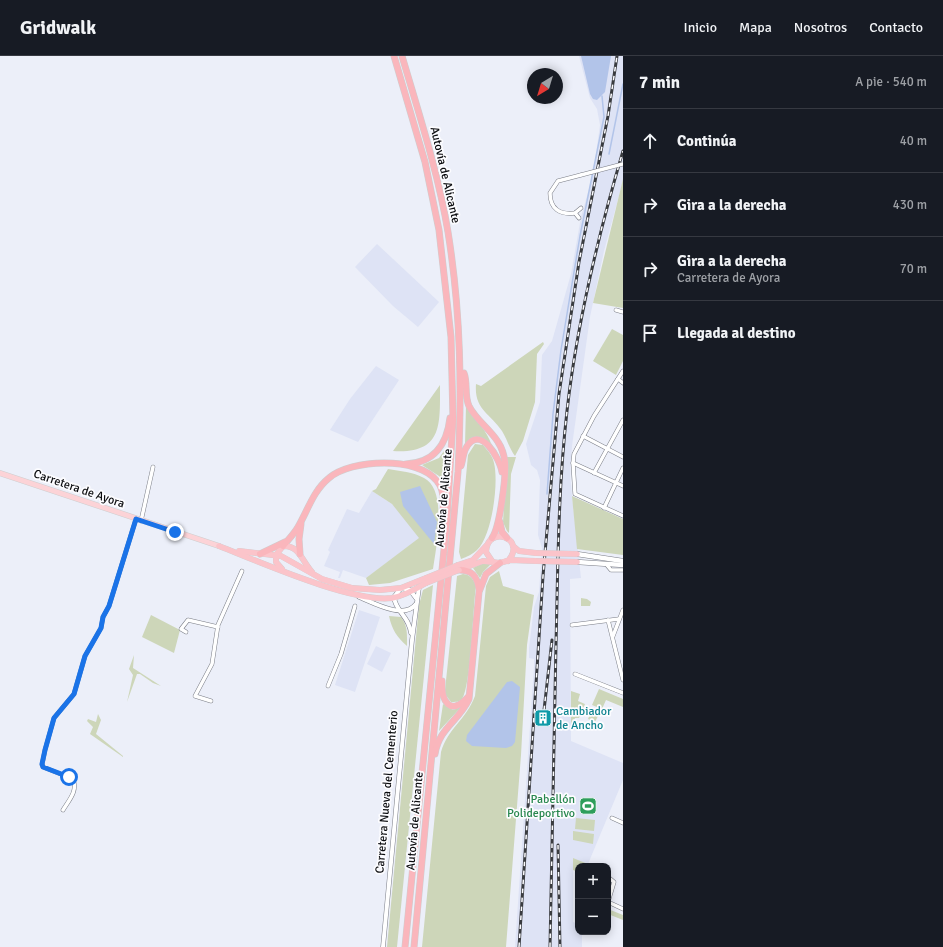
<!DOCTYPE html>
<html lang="es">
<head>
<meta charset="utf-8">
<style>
	body { margin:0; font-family:Signika,sans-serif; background:#242831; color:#f1f3f6 }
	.controls { position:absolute; right:12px; bottom:12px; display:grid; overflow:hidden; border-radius:8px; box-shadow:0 2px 10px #0003 }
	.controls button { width:36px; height:36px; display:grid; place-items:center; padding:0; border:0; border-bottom:1px solid #363941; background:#171b24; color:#f1f3f6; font:20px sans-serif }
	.compass { position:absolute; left:527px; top:12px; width:36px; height:36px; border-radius:50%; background:#171b24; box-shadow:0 2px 10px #0003; rotate:218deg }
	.stop { position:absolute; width:12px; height:12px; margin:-9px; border:3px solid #1a73e8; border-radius:50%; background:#fff }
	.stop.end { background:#1a73e8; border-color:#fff; box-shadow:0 1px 4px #0008 }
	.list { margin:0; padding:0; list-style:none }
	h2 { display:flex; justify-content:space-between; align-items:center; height:52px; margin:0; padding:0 16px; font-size:17px }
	h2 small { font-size:13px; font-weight:400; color:#9ea1a6 }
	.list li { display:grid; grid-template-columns:26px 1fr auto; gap:12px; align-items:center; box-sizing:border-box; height:64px; padding:0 16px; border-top:1px solid #363941 }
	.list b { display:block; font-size:15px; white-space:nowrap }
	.list p { margin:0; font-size:13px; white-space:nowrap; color:#9ea1a6 }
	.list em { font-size:13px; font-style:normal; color:#9ea1a6 }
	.icon { flex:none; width:22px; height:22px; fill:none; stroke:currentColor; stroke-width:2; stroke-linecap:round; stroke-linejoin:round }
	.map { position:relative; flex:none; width:623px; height:891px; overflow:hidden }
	header { display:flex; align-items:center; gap:24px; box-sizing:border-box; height:56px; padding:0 20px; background:#171b24; border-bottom:1px solid #363941 }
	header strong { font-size:19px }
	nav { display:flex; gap:22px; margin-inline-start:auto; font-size:14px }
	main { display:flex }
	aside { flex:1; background:#171b24 }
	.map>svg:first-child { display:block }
</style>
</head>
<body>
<header>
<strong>Gridwalk</strong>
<nav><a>Inicio</a><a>Mapa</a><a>Nosotros</a><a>Contacto</a></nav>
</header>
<main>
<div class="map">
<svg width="623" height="891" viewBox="0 0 623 891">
	<rect width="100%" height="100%" fill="#eceff9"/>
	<g fill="#dee3f5">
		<polygon points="579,0 623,0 623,125 604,195 590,261 572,390 570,419 572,440 581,522 570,523 571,685 623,707 623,724 588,808 573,803 573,866 578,868 578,876 582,876 582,891 515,891 534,611 534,603 529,602 529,592 534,551 539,536 542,492 538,479 540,424 537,414 531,409 526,388 540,346 542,299 552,285 571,218 581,161 593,119 600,69 597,53 590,42"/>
		<polygon points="377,188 439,246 418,271 393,250 355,211"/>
		<polygon points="376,310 399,324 358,386 330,374 350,343"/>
		<polygon points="372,435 392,448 420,482 366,522 343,514 340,522 338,522 340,516 324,510 330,496 328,494 347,453 359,457"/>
		<polygon points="359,554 380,561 355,636 335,629"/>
		<polygon points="376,590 391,597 382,616 367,608"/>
	</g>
	<g fill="#cdd6b9">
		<polygon points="623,123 623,252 593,247"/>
		<polygon points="612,273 623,279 623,305 616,319 593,305"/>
		<path d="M543 286 544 288 537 298 535 346 523 385 515 400C510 394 507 383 502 375 490 357 474 354 476 328L481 330Z"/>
		<path d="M440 329C440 369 443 398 393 395Z"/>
		<path d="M466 350C475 364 487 374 492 390 483 380 476 379 465 388Z"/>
		<path d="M475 388 483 389C487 394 493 400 494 407 499 427 492 480 477 494 473 498 467 501 461 503L459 496 468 399Z"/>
		<polygon points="446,392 445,429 439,420 422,409 439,402"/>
		<polygon points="507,401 516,401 511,418 509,477 507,475 503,466"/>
		<path d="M388 413C400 415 413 416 424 422 448 434 436 492 433 513L390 527 369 529 366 522 419 482 392 448 372 435 376 433Z"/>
		<polygon points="572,440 623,463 623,499 577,493"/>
		<polygon points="483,507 491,508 483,516 480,522 473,512"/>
		<path d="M499 515 503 530 534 539 527 589 521 699 506 891H422L441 696C448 672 466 664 475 640L486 530 490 521Z"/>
		<path d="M463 518C471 519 473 523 476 530 473 549 471 632 462 643 459 646 455 646 451 646L445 638V634L457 520Z"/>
		<polygon points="433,529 397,891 387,891 419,549 423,534"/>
		<polygon points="581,542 587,543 591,546 590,550 581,550"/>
		<polygon points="151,559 180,574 174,597 142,581"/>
		<path d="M389 560 401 561C408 570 407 579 407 590 397 581 392 574 389 560Z"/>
		<polygon points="134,599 133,612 161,630 153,627 140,618 137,618 127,646 133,619 129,613"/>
		<polygon points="599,633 623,643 623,651 606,644 602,653 592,649"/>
		<polygon points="571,635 580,638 578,645 585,648 579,662 575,662 571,673"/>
		<polygon points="443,648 453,654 461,651 439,675"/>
		<polygon points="592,654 599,658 595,666 588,663"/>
		<polygon points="98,658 101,664 96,678 123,700 123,701 90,678 93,671 87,665 88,663 96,666"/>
		<polygon points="576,762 595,764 594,775 575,773"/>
		<polygon points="573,775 594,778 593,788 573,784"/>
		<polygon points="573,802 588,808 587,810 578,810 578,816 573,814"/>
		<polygon points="608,853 623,859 623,864 608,858"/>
	</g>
	<g fill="#b2c4e9">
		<polygon points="581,0 611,0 605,36 597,44 593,43 590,38"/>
		<polygon points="420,430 437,466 434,488 403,450 400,436"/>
		<polygon points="512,625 520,631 515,686 512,690 506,692 472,690 466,685 467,679 507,626"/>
	</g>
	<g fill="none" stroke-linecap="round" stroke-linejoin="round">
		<g stroke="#b2c4e9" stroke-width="1.5">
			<polyline points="609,98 623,28"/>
			<polyline points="547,438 553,358 561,294 580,180 604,61 602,40"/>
		</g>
		<defs>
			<g id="minor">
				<path d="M581 119 558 125 550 137C550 153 560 159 575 157L581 152"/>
				<polyline points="575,157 579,162"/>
				<polyline points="616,254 623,256"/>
				<polyline points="623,315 594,360 574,398 573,407 575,438 623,460"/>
				<polyline points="618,323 623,327"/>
				<polyline points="583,380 623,401"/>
				<polyline points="573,407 623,430"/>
				<polyline points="594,417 623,364"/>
				<polyline points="604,452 623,412"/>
				<polyline points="141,465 153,411"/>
				<polyline points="606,508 611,514 623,514"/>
				<polyline points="608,564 623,624"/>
				<polyline points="572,569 619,563"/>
				<polyline points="186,576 181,573 188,564 218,571"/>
				<polyline points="613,580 623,554"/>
				<polyline points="575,618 623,637"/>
				<polyline points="328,630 341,598 355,550"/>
				<polyline points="211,645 195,640 212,608 218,569 242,515"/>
				<path d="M63 754C69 744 78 735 73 723L43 711 42 709 45 694 54 662 74 638 85 600 101 572 103 561 109 550 136 463"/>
				<polyline points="612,762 623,767"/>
				<polyline points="608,821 614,826 608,846 623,853"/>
			</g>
			<g id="tertiary">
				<path d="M359 541C374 547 404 564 416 548"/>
				<path d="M411 577C409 560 395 555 394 541L401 532 410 534 416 542"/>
				<polyline points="383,891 412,584 419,531"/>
			</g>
			<g id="secondary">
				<polyline points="577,498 623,505"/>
				<polyline points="577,506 623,509"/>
			</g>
			<polyline id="primary" points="0,417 219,490"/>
			<g id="trunk">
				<path d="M219 490C260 506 352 547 392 542 404 540 416 533 426 527"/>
				<polyline points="513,490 519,495 536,497"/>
				<polyline points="239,495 281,500 322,523 352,532 380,534 401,532 426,522"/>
				<path d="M492 505 486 496C487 468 528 482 508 505"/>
				<polyline points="458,509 473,504 487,489"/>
				<path d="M282 513 276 506V499L283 490C299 489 302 505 312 516"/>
				<polyline points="459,514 483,505 500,507 510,504 536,505"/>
			</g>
			<g id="motorway">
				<polyline points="394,0 425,106 439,174 451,281 453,363 447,463 405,891"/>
				<path d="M402 0C419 58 438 116 448 176 461 257 462 334 458 416L414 891"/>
				<path d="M464 317C468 327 464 339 469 350 476 364 490 373 498 386 502 392 504 399 505 406 506 421 500 471 492 482"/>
				<path d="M406 408C434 407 447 388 450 362"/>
				<path d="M461 410C463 404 463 397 466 392 480 367 500 403 502 416"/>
				<polyline points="500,466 502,476 507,482"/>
				<path d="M283 490C288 484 294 478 298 471 308 454 313 435 329 422 351 403 418 400 437 425 444 433 444 444 443 454"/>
				<polyline points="260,498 285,486"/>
				<polyline points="300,498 299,483 301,468"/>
				<path d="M459 514C472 514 477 520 479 533"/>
				<path d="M442 625C441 645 450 661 468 641"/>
				<path d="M435 698C439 672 459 665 469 643L479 536 486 518 500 507"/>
			</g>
		</defs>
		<use href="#minor" stroke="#7a7d86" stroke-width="4.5"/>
		<use href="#tertiary" stroke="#7a7d86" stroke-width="5"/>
		<use href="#secondary" stroke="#7a7d86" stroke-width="5.5"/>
		<use href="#primary" stroke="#cececf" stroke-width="6"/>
		<use href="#trunk" stroke="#cececf" stroke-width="6"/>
		<use href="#motorway" stroke="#cececf" stroke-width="7"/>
		<use href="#minor" stroke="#fff" stroke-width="3.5"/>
		<use href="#tertiary" stroke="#fff" stroke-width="4"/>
		<use href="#secondary" stroke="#fff" stroke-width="4.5"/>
		<use href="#primary" stroke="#fcd3d7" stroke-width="5"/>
		<use href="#trunk" stroke="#fbc4ca" stroke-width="5.5"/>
		<use href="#motorway" stroke="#fab6bc" stroke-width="6"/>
		<defs>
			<g id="rail">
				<polyline points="543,663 552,584"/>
				<polyline points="558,789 560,891"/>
				<polyline points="519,891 543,520 559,338 579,206 608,60 617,0"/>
				<path d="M550 891C552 790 554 689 556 588 558 510 558 433 567 355 577 266 598 180 623 95"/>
			</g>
		</defs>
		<use href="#rail" stroke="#393b3f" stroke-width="3"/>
		<use href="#rail" stroke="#fcfcff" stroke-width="1.5" stroke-dasharray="4.5" stroke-linecap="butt"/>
		<defs>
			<polyline id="minor-bridge" points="581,119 623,108"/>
			<g id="trunk-bridge">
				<polyline points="536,497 577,498"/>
				<polyline points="536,505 577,506"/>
				<polyline points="426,522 458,509"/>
				<polyline points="426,527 459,514"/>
			</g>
		</defs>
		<use href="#minor-bridge" stroke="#7a7d86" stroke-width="4.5" stroke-linecap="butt"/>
		<use href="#trunk-bridge" stroke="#cececf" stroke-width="6" stroke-linecap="butt"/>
		<use href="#minor-bridge" stroke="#fff" stroke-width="3.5"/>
		<use href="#trunk-bridge" stroke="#fbc4ca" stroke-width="5.5"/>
	</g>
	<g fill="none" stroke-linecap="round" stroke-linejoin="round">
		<polyline stroke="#1a73e8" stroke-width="5" points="69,721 43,711 42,708 45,694 54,662 74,638 85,600 101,572 103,561 109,550 136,463 175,476"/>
	</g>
	<defs>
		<symbol id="building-square" viewBox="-11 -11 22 22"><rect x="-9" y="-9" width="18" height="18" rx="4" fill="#0f9aa8" stroke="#fcfcff"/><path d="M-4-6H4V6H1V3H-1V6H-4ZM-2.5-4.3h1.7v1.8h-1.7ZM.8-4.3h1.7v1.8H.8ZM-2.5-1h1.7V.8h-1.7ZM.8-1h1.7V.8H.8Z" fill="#fff"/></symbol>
		<symbol id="stadium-square" viewBox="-11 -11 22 22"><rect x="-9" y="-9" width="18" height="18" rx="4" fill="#2e9e5b" stroke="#fcfcff"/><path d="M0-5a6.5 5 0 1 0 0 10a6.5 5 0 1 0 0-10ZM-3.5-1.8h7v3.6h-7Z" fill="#fff"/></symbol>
	</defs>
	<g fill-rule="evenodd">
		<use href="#building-square" x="533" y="652" width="20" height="20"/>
		<use href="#stadium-square" x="578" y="740" width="20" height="20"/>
	</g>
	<g text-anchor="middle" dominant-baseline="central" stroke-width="3.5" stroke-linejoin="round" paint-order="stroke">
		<g font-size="12" fill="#0b0c0f" stroke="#fcfcff">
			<text transform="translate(445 119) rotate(77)">Autovía de Alicante</text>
			<text transform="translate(79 433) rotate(19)">Carretera de Ayora</text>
			<text transform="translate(444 442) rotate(-85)">Autovía de Alicante</text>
			<text transform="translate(387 736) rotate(-85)">Carretera Nueva del Cementerio</text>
			<text transform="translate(415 765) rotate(-85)">Autovía de Alicante</text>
		</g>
		<g font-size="12" fill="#0d838f" stroke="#fcfcff" text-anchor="start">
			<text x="556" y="655">Cambiador<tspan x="556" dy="14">de Ancho</tspan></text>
		</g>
		<g font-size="12" fill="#27864d" stroke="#fcfcff" text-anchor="end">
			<text x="575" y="743">Pabellón<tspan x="575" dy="14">Polideportivo</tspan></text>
		</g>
	</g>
</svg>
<div class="controls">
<button>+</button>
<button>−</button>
</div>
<svg class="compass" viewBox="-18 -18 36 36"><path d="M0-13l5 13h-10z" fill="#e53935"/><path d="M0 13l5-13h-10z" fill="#9ea1a6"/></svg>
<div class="stop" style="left:69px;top:721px"></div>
<div class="stop end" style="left:175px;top:476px"></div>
</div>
<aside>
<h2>7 min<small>A pie · 540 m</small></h2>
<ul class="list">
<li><svg class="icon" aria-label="ahead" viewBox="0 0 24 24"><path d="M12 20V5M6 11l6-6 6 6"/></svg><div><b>Continúa</b></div><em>40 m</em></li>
<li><svg class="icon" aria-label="right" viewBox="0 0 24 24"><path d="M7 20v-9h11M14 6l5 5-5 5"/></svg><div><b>Gira a la derecha</b></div><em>430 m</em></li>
<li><svg class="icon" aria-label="right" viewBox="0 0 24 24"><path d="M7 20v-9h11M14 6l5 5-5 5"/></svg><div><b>Gira a la derecha</b><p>Carretera de Ayora</p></div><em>70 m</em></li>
<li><svg class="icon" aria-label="arrive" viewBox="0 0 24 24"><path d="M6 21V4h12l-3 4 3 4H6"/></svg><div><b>Llegada al destino</b></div></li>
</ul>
</aside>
</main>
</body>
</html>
